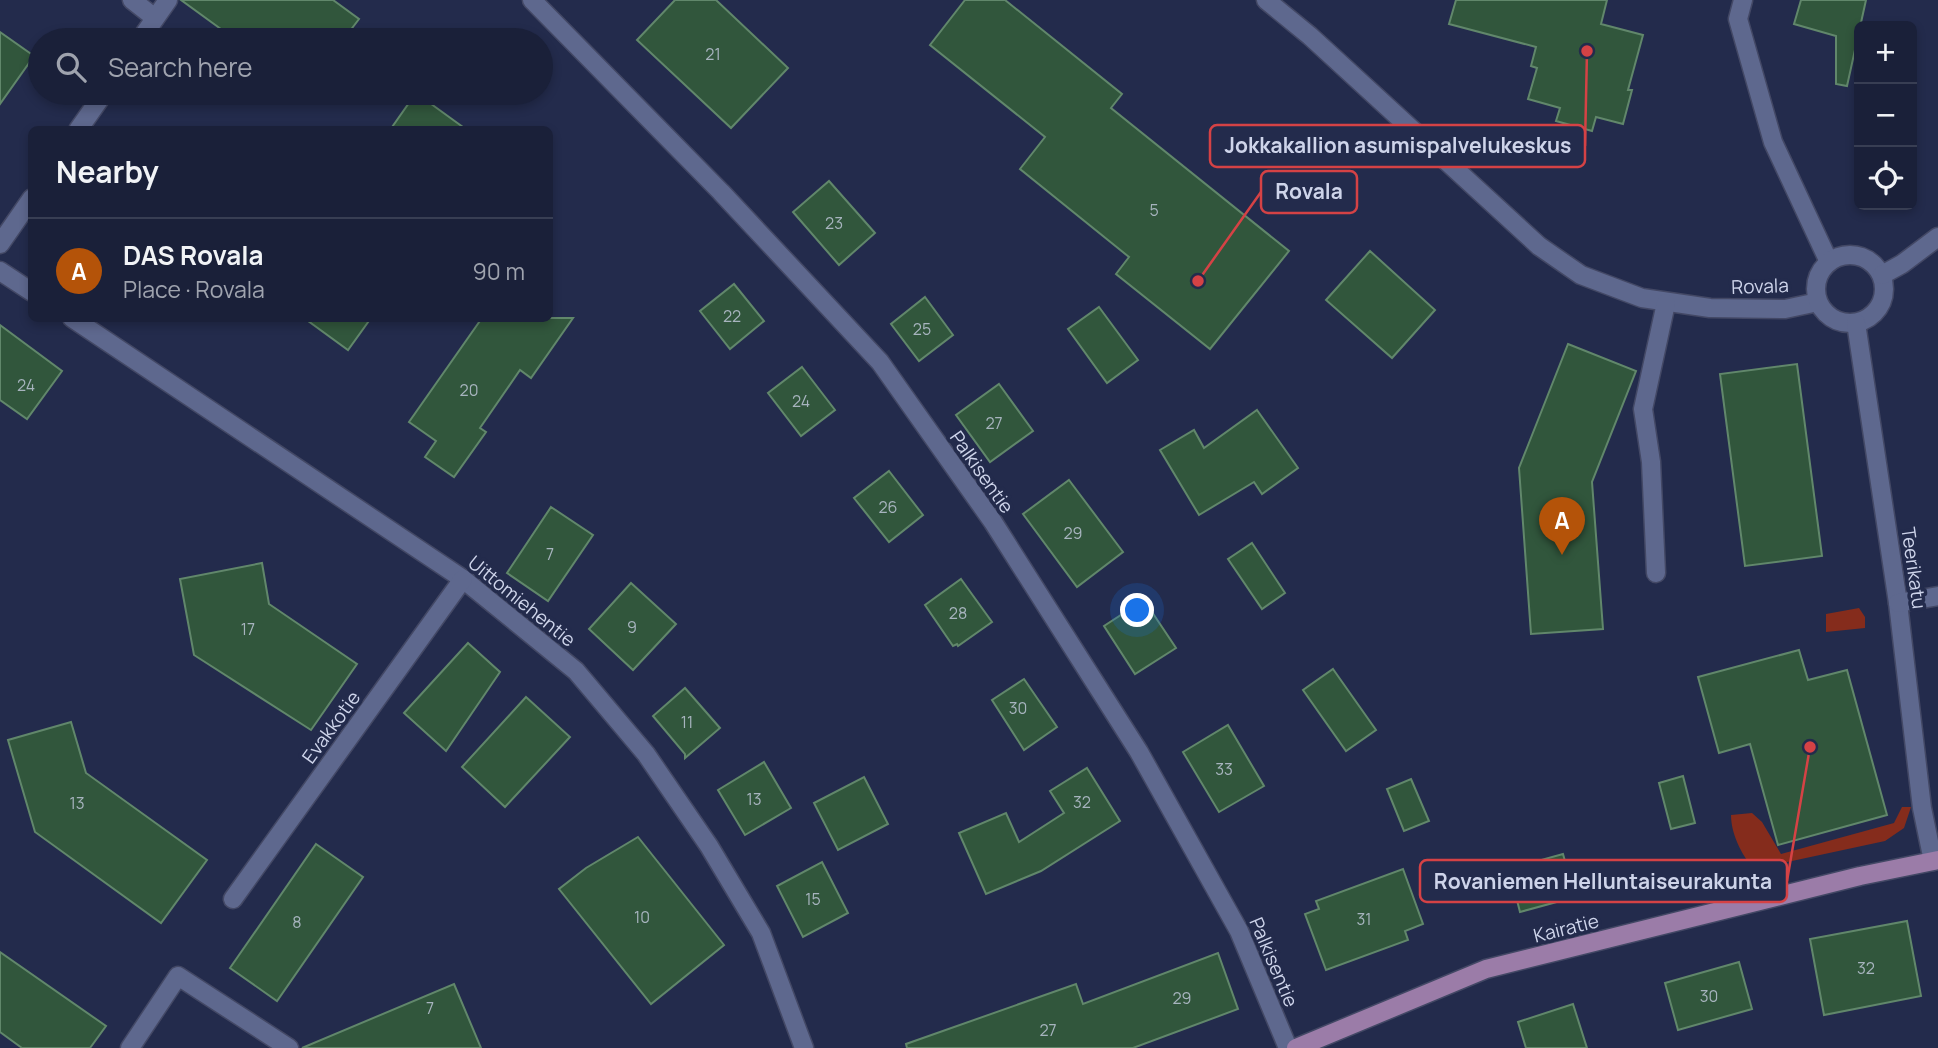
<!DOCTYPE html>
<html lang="en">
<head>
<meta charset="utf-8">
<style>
	body { margin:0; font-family:Manrope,sans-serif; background:#272d44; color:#f1f3f6 }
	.controls { position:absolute; right:21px; top:21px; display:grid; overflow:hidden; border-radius:10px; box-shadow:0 4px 10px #0003 }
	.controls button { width:63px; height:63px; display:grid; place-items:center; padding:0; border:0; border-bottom:2px solid #383e53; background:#1a2039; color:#f1f3f6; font:35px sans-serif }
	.you { position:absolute; left:1138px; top:611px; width:24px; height:24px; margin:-18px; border:5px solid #fff; border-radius:50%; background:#1a73e8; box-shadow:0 0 0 10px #1a73e833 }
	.badge { display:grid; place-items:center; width:46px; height:46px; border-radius:50%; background:#b45309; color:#fff; font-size:23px; font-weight:700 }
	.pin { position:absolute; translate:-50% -58px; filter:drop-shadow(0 2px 4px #0008) }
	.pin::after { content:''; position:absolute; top:37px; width:24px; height:21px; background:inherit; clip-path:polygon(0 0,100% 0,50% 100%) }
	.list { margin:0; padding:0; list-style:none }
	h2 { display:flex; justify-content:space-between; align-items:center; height:91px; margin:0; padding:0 28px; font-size:30px }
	h2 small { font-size:23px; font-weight:400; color:#9fa3ae }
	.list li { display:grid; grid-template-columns:46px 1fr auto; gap:21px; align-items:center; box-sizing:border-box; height:105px; padding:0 28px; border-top:2px solid #383e53 }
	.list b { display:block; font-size:26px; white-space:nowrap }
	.list p { margin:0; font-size:23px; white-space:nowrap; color:#9fa3ae }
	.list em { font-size:23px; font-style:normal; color:#9fa3ae }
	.icon { flex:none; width:38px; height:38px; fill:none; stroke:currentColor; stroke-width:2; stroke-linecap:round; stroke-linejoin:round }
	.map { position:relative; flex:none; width:1938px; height:1048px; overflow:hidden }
	.search { position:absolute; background:#1a2039; box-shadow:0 4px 10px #0003; left:28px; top:28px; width:525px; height:77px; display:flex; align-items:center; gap:18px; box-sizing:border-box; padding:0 24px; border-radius:38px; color:#9fa3ae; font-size:26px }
	.panel { position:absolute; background:#1a2039; box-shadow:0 4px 10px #0003; left:28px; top:126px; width:525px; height:196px; border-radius:10px }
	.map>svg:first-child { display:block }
</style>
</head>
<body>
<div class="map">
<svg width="1938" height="1048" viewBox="0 0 1938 1048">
	<rect width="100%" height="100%" fill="#232b4c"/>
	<g fill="#852c1c">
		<polygon points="1859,608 1865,617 1865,628 1826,632 1826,614"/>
		<path d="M1902 807H1911L1904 828 1885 841 1764 867 1753 868C1741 854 1731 833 1731 815L1752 813 1762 822 1781 854 1894 823Z"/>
	</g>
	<g fill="#31563c" stroke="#61876b" stroke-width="2">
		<polygon points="181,0 333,0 359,19 343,40 236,40"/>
		<polygon points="675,0 716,0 788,68 731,128 637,40"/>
		<polygon points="965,0 1005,0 1122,94 1111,108 1289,251 1210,349 1116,274 1129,257 1020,169 1045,137 930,45"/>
		<polygon points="1456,0 1607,0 1601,24 1643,35 1628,90 1632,90 1623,124 1596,117 1592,131 1556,121 1560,108 1528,99 1537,68 1531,66 1536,47 1449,24"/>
		<polygon points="1801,0 1866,0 1847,86 1836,84 1836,36 1794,24"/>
		<polygon points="0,32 34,56 0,104"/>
		<polygon points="416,93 467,130 390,130"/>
		<polygon points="829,181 875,233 839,265 793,212"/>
		<polygon points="1370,251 1435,310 1392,358 1326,300"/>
		<polygon points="734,284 764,321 730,349 700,311"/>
		<polygon points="925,297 953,335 919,361 891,324"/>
		<polygon points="1099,307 1138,360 1107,383 1068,329"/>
		<polygon points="304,318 371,318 348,350"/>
		<polygon points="482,318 573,318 531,378 520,370 480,428 486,432 454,477 425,457 436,441 409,422"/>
		<polygon points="0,325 62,371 27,419 0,400"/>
		<polygon points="1568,344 1636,371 1592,482 1603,629 1531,634 1519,468"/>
		<polygon points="1797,364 1822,556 1745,566 1720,374"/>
		<polygon points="802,367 835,410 801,436 768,393"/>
		<polygon points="999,384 1033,431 990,462 956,415"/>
		<polygon points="1257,410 1298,468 1262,494 1254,482 1199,515 1160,450 1194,430 1204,448"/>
		<polygon points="889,471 923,515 889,542 854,498"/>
		<polygon points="1069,480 1123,552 1077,587 1023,514"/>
		<polygon points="551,507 593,535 548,601 507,573"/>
		<polygon points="1252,543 1285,593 1262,609 1228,559"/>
		<polygon points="262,563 269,604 357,664 311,730 194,655 180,579"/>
		<polygon points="961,579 992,622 958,646 957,644 953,646 925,605"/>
		<polygon points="631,583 676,624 633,670 589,629"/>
		<polygon points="1144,600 1176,648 1135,674 1104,626"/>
		<polygon points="468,643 500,672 446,751 404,713"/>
		<polygon points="1799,650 1808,680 1847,670 1887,815 1778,845 1750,744 1719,753 1698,677"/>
		<polygon points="1333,669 1376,730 1346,751 1303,690"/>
		<polygon points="1024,679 1057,727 1024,750 992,700"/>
		<polygon points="685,688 720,728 685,758 685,754 653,716"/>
		<polygon points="526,697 570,737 505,807 462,767"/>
		<polygon points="71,722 86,773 207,860 161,923 35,832 8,740"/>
		<polygon points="1228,725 1264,786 1219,812 1183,752"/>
		<polygon points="764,762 791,808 745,835 718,790"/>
		<polygon points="1087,768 1120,821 1041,871 986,894 959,833 1006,813 1019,842 1064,813 1050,791"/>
		<polygon points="1683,776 1695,823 1671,829 1659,783"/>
		<polygon points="864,777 888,824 838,850 814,803"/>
		<polygon points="1411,779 1429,821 1404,831 1387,789"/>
		<polygon points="638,837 724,945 651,1004 559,889 586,868"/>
		<polygon points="316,844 363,877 277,1001 230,968"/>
		<polygon points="1563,854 1575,897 1520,912 1509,869"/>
		<polygon points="822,862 848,913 803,937 777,886"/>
		<polygon points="1403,869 1423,924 1405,931 1408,940 1326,970 1305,914 1319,909 1316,901"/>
		<polygon points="1907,921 1921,996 1824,1015 1810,939"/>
		<polygon points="0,952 106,1026 90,1048 22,1048 0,1032"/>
		<polygon points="1218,953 1238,1009 1133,1048 907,1048 906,1044 1076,984 1083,1004"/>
		<polygon points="1739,962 1752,1009 1678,1030 1665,983"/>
		<polygon points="454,984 481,1048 302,1048"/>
		<polygon points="1573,1004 1587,1048 1526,1048 1518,1022"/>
	</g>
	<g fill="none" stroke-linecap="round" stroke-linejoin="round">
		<defs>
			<g id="minor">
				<polyline points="132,0 155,18"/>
				<polyline points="532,0 721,192 880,362 993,522 1139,752 1239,931 1288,1048"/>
				<polyline points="1266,0 1310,36 1539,246 1581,275 1642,298 1710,308 1785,309 1818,302"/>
				<polyline points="1743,0 1738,19 1773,142 1829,262"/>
				<polyline points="140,40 168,0"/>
				<polyline points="78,130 104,93"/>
				<polyline points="0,244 32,198"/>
				<circle cx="1850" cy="289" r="34"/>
				<polyline points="0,271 32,292"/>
				<polyline points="1882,275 1902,264 1938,237"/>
				<polyline points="72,318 463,579 576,671 646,754 709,846 761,933 804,1048"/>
				<polyline points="1856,323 1898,603 1922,808 1933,861"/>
				<polyline points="1656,573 1651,462 1643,409 1666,303"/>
				<polyline points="1898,603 1938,596"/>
				<polyline points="233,899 463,579"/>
				<polyline points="130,1048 178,976 289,1048"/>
			</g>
			<polyline id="major" points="1296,1048 1486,969 1860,876 1938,860"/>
		</defs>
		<use href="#minor" stroke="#434865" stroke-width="21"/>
		<use href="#major" stroke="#434865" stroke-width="21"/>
		<use href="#minor" stroke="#5e688e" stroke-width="18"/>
		<use href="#major" stroke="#9b7ca8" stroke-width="18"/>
	</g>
	<g text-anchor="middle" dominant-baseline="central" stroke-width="7" stroke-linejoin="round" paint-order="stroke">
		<g font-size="16" fill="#a7b4be">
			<text x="713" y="54">21</text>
			<text x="1154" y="210">5</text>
			<text x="834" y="223">23</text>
			<text x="732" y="316">22</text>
			<text x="922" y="329">25</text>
			<text x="26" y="385">24</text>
			<text x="469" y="390">20</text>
			<text x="801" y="401">24</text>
			<text x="994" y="423">27</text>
			<text x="888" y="507">26</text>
			<text x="1073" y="533">29</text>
			<text x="550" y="554">7</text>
			<text x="958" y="613">28</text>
			<text x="632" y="627">9</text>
			<text x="248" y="629">17</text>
			<text x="1018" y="708">30</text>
			<text x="687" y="722">11</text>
			<text x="1224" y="769">33</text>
			<text x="754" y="799">13</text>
			<text x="1082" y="802">32</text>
			<text x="77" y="803">13</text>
			<text x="813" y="899">15</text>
			<text x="642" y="917">10</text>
			<text x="1364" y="919">31</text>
			<text x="297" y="922">8</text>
			<text x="1866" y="968">32</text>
			<text x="1709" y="996">30</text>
			<text x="1182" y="998">29</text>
			<text x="430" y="1008">7</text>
			<text x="1048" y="1030">27</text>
		</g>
		<g font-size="19" fill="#ced4ea" stroke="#232b4c">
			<text transform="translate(1760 286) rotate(-2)">Rovala</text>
			<text transform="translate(982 472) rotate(55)">Palkisentie</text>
			<text transform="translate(1914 568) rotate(82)">Teerikatu</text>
			<text transform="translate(522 601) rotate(39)">Uittomiehentie</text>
			<text transform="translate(331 727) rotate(-54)">Evakkotie</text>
			<text transform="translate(1566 928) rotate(-14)">Kairatie</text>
			<text transform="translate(1274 962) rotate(67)">Palkisentie</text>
		</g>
	</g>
	<path fill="none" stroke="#d54245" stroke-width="2.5" d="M1587 51L1585 146M1198 281L1261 192M1810 747L1787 881"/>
	<g fill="#d54245" stroke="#232b4c" stroke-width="2.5">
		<circle cx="1587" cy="51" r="7"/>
		<circle cx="1198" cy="281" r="7"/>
		<circle cx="1810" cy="747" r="7"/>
	</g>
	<g fill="#232b4c" stroke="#d54245" stroke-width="2.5">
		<rect x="1210" y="125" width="375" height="42" rx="7"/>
		<rect x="1261" y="171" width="96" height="42" rx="7"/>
		<rect x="1420" y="860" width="367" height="42" rx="7"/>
	</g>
	<g font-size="21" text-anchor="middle" font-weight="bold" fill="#ced4ea">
		<text x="1398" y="153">Jokkakallion asumispalvelukeskus</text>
		<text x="1309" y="199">Rovala</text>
		<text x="1603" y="889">Rovaniemen Helluntaiseurakunta</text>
	</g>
</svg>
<div class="controls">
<button>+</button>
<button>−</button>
<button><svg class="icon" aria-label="locate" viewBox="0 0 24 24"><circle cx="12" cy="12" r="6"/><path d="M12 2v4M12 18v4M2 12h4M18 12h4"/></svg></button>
</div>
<div class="you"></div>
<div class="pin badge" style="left:1562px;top:555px">A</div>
<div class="search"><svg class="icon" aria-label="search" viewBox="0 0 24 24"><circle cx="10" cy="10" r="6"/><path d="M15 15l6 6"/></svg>Search here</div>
<section class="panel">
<h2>Nearby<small></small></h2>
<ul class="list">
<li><span class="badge">A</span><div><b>DAS Rovala</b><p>Place · Rovala</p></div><em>90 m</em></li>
</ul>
</section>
</div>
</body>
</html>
